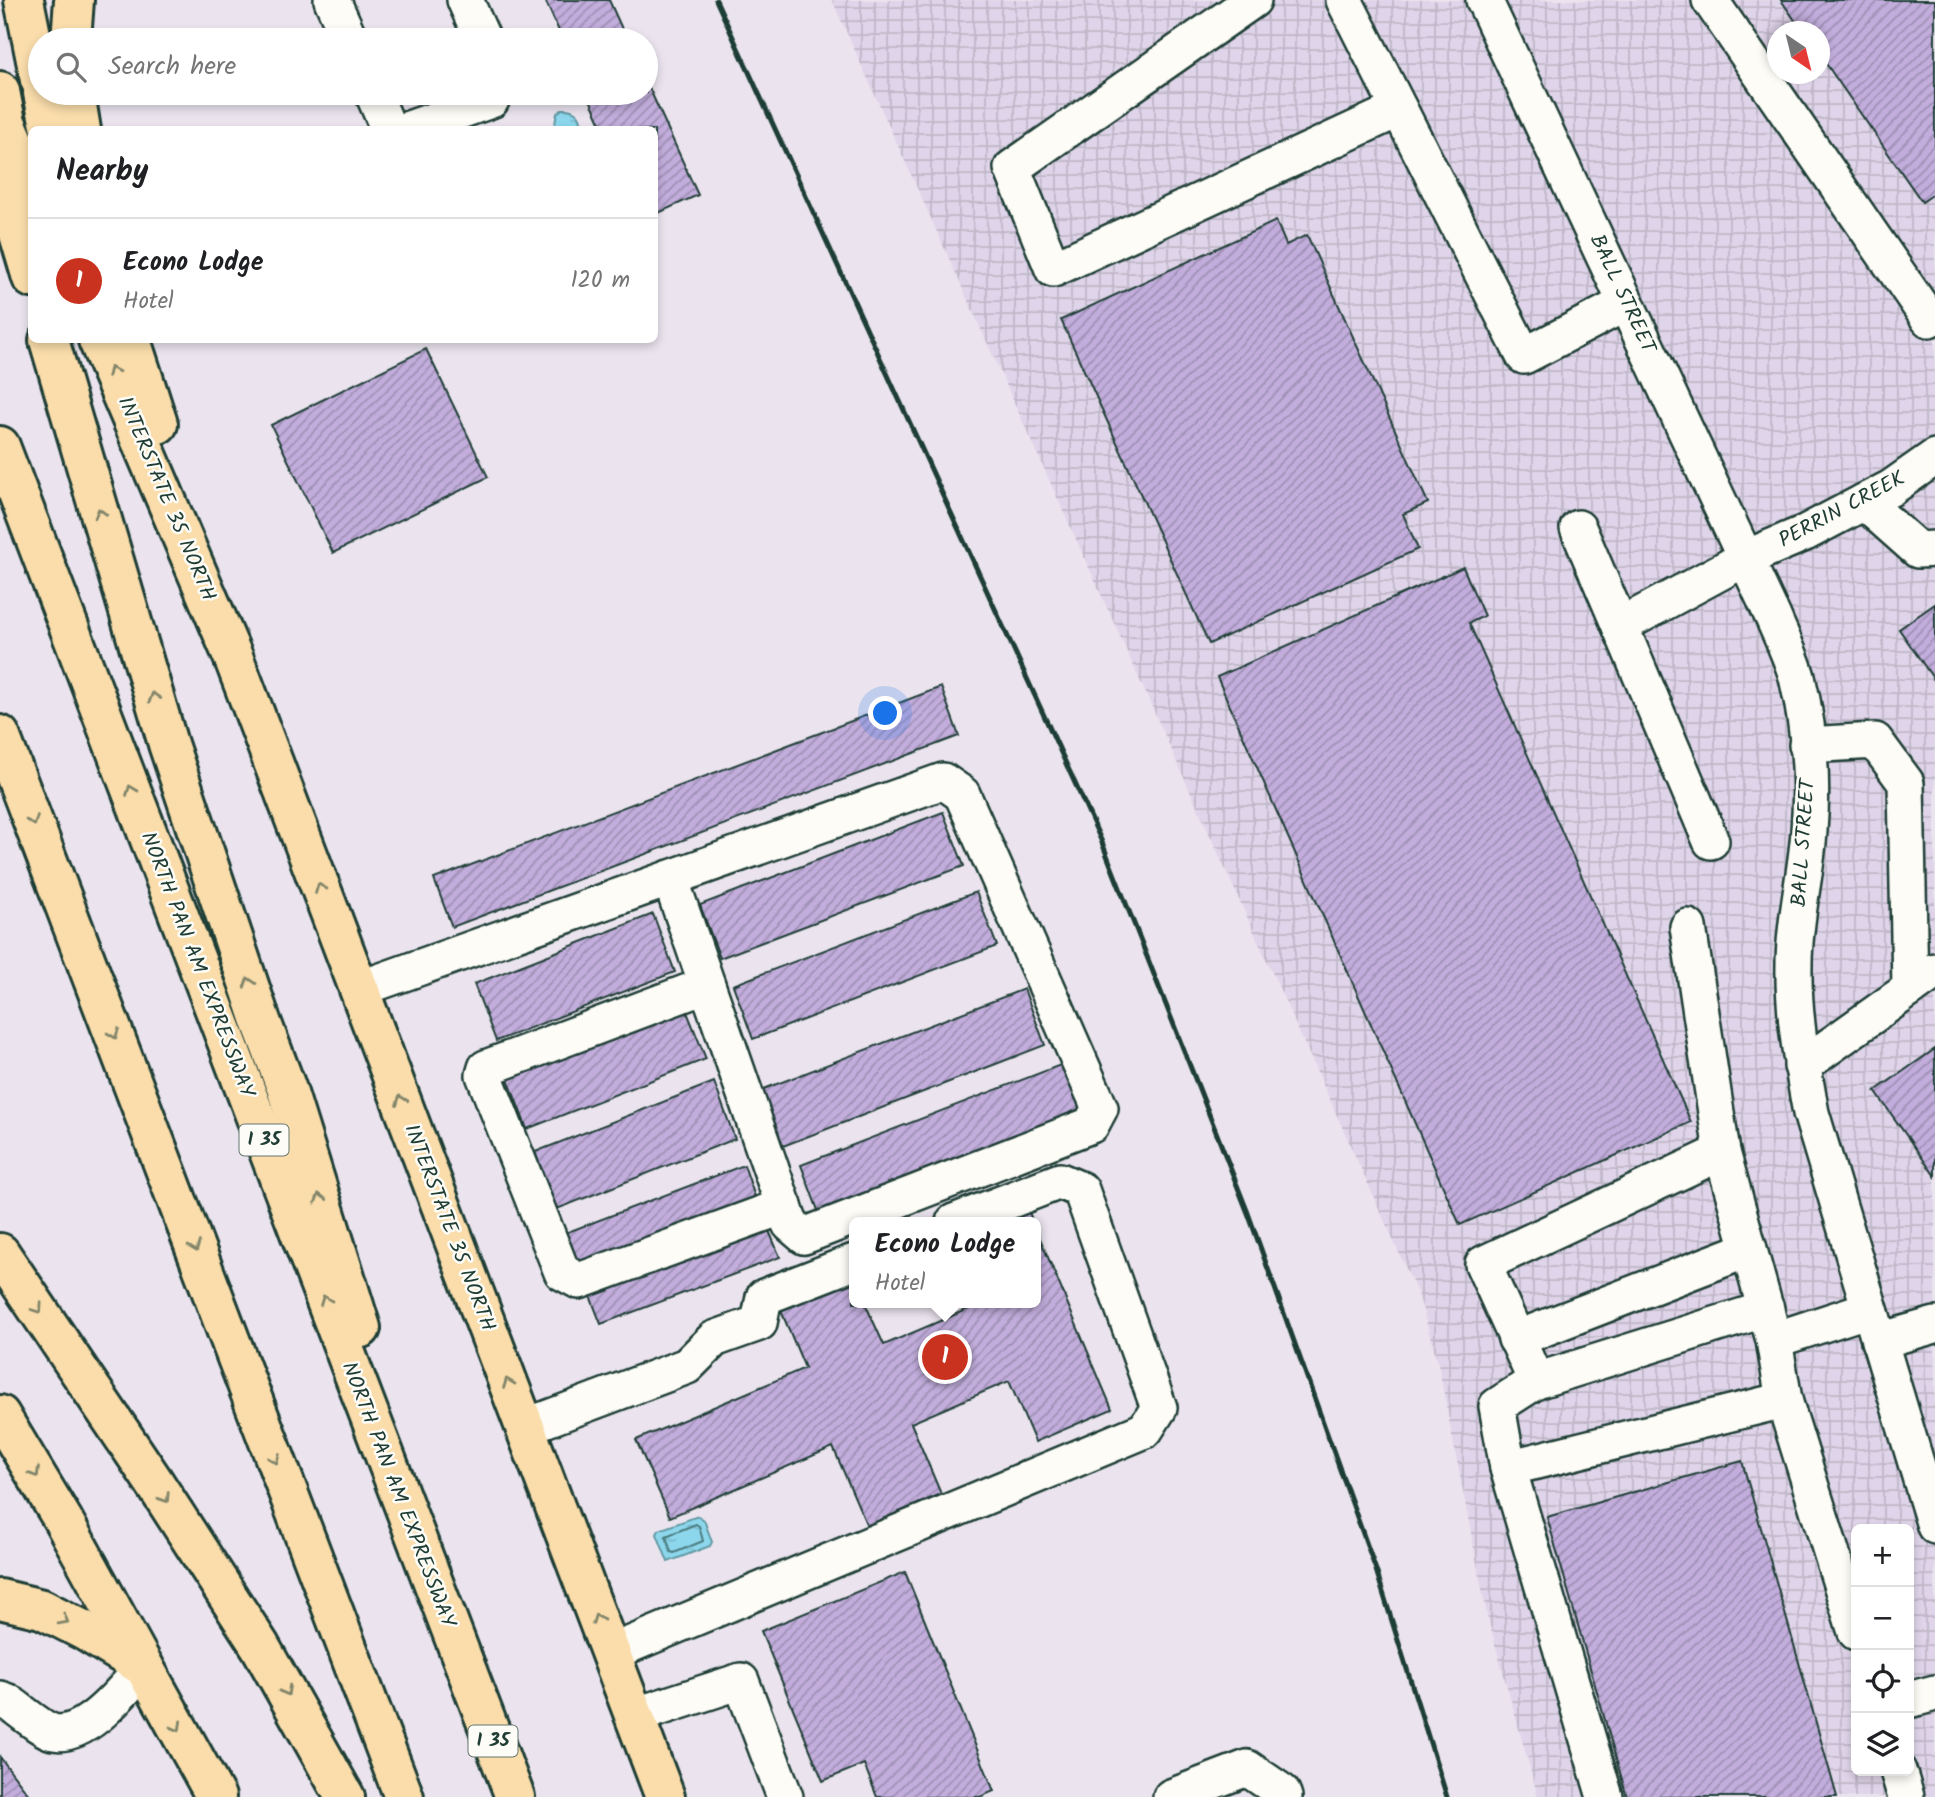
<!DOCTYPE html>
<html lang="en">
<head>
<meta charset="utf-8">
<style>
	body { margin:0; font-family:Kalam,sans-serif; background:#f2f2f2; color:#202124 }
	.controls { position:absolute; right:21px; bottom:21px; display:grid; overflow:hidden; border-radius:10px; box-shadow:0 4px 10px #0003 }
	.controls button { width:63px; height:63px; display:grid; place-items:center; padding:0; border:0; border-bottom:2px solid #e0e0e0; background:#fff; color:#202124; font:35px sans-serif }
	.compass { position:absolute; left:1767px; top:21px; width:63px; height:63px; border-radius:50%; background:#fff; box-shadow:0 4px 10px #0003; rotate:145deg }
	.you { position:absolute; left:886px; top:714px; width:24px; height:24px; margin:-18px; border:5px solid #fff; border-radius:50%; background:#1a73e8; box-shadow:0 0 0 10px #1a73e833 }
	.badge { display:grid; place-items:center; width:46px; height:46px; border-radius:50%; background:#c8321e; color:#fff; font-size:23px; font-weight:700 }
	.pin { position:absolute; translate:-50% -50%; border:4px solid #fff; box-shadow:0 2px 7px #0006 }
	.popup { position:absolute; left:849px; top:1217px; width:192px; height:91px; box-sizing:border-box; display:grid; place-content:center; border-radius:10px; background:#fff; filter:drop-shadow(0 2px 5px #0005); font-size:23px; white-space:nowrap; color:#757577 }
	.popup b { font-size:26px; color:#202124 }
	.popup::after { content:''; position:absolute; left:50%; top:100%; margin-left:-14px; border:14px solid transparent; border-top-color:#fff }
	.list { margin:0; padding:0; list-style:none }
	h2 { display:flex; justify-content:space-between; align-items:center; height:91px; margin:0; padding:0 28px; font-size:30px }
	h2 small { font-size:23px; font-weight:400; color:#757577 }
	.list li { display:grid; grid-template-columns:46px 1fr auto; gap:21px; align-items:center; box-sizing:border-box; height:126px; padding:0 28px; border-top:2px solid #e0e0e0 }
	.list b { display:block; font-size:26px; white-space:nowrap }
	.list p { margin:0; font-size:23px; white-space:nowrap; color:#757577 }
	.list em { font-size:23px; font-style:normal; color:#757577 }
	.icon { flex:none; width:38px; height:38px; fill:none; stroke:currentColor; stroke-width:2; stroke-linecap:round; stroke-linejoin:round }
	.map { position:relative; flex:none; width:1935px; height:1797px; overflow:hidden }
	.search { position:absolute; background:#fff; box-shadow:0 4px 10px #0003; left:28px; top:28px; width:630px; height:77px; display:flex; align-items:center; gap:18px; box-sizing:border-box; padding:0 24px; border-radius:38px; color:#757577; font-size:26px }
	.panel { position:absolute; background:#fff; box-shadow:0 4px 10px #0003; left:28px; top:126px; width:630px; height:217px; border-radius:10px }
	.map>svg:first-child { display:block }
</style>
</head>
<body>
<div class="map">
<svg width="1935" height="1797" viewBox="0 0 1935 1797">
	<defs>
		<pattern id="industrial-grid" width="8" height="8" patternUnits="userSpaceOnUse" patternTransform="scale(1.75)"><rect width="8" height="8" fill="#dfd4e9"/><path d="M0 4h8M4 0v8" fill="none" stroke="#bfb7c8"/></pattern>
		<pattern id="water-ripples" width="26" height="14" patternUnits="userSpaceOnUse" patternTransform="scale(1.75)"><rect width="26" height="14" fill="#8dd7ed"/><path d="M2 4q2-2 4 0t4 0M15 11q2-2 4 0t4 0" fill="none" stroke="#79b9cc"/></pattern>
		<pattern id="building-hatch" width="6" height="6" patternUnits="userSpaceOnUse" patternTransform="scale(1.75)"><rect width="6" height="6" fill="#c2addc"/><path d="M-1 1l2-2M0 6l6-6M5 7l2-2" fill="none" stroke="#9d8eb3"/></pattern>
	</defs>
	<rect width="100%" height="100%" fill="#ebe4ef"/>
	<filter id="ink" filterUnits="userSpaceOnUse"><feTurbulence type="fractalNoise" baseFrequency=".0143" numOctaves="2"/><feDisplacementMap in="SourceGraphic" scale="14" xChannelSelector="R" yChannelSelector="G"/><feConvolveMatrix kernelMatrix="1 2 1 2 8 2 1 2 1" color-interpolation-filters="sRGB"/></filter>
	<g filter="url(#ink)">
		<path fill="url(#industrial-grid)" fill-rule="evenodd" d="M832 0H1935V1797H1538L1487 1615 1438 1363 1419 1297ZM1778 32H1820V74H1778ZM1856 1529H1909V1771H1856Z"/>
		<g fill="url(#water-ripples)" stroke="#6199a3" stroke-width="2">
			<path d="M562 109C576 108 583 116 581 129H554L557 113Z"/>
			<polygon points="698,1516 704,1520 712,1542 710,1546 668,1562 657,1534 659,1530"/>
		</g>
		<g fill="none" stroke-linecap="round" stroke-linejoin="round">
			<polygon stroke="#4b7b7e" stroke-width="2" points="696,1524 699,1526 703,1541 674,1553 671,1552 666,1536"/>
		</g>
		<g fill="url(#building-hatch)" stroke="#1f3d34" stroke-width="2">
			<polygon points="545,0 609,0 627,40 563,40"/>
			<polygon points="1781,0 1935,0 1935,193 1922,202 1820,55 1820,32 1803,32"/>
			<polygon points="646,81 698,195 654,215 654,130 604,130 587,93 646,93"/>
			<polygon points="1276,221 1286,245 1307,235 1428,503 1403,514 1418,549 1209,644 1061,320"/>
			<polygon points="426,349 488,477 333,553 271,425"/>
			<polygon points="1463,567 1484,616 1469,623 1691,1122 1460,1225 1217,677"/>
			<polygon points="1935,604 1935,681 1899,629"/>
			<polygon points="941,687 959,736 452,927 434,879"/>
			<polygon points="943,812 964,866 720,958 700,905"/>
			<polygon points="976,892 997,946 753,1039 733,985"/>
			<polygon points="653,914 675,972 496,1041 474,984"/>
			<polygon points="1024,989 1045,1045 783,1146 761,1090"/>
			<polygon points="683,1002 706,1059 527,1129 505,1071"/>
			<polygon points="1935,1049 1935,1176 1875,1091"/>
			<polygon points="1063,1064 1085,1120 822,1221 801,1165"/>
			<polygon points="714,1082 735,1139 557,1209 535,1152"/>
			<polygon points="744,1165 755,1197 577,1264 565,1233"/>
			<polygon points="1026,1205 1033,1222 987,1222"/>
			<polygon points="767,1226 780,1257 601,1324 589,1293"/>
			<polygon points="1036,1229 1112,1409 1035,1442 1009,1381 911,1423 941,1494 867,1526 833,1447 670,1517 636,1440 805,1368 779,1306 854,1276 854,1303 865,1303 884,1345 982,1303 1036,1303"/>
			<polygon points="1742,1461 1837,1797 1627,1797 1547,1517"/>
			<polygon points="905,1572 994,1791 980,1797 877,1797 864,1764 823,1781 761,1631"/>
			<polygon points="0,1757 29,1795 26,1797 0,1797"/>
		</g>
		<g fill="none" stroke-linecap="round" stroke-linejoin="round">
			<defs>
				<g id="minor">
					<polyline points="332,0 350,40"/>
					<polyline points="465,0 483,40"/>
					<polyline points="1253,0 1012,168 1053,269 1399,109"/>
					<polyline points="1344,0 1524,356 1626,303"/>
					<path d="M1484 0 1773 617C1781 636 1791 656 1797 677 1809 726 1813 781 1809 831 1806 875 1794 920 1794 964 1793 1015 1802 1064 1811 1113L1935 1526"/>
					<polyline points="1710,0 1929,319 1935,315"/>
					<polyline points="373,93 389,130"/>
					<polyline points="406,130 491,100 494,93"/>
					<polyline points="1864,502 1918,550 1935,549"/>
					<polyline points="1578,528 1620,626"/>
					<polyline points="1807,745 1875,741 1906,783 1910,989"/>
					<polyline points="1711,841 1620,626 1746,558 1805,533 1864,502 1891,488 1935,457"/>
					<polyline points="1688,927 1722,1152"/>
					<polyline points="707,985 486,1068 484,1075 562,1272 579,1281 784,1206"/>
					<path d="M359 989C553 919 748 850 943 781L962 794 1100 1108 1091 1125 804 1236 790 1224 670 878"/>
					<polyline points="1802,1066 1935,971"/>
					<polyline points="1516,1339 1749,1249"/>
					<polyline points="1774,1340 1722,1152 1483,1264 1536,1381 1497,1406 1508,1468 1784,1400 1774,1340 1869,1309"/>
					<polyline points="1879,1341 1935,1325"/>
					<polyline points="1536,1381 1766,1309"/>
					<polyline points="1784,1400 1856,1632"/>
					<polyline points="525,1427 687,1366 714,1339 759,1323 764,1297 854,1262"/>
					<polyline points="1508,1468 1605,1797"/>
					<polyline points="610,1653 1145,1430 1159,1408 1081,1190 1060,1181 954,1222"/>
					<path d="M0 1699 8 1702C19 1709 41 1729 53 1732 86 1739 125 1688 144 1667"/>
					<polyline points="1909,1700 1935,1693"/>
					<polyline points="634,1716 741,1681 785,1797"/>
					<polyline points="1898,1771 1906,1797"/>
					<polyline points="1171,1797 1247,1768 1282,1792 1284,1797"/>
				</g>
				<g id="major">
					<polyline points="24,0 40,80"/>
					<polyline points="71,40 74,0"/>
					<polyline points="0,91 6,122 32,182"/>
					<polyline points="43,93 51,130"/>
					<polyline points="75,93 81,130"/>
					<polyline points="98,340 234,659 665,1797"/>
					<polyline points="131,340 158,424"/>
					<polyline points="0,1599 42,1609 85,1631 144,1667 216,1797"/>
				</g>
				<g id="highway">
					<polyline points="0,170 32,278"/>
					<polyline points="49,340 168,744 261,1021 286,1087 361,1328"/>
					<polyline points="0,446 515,1797"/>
					<polyline points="0,735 404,1797"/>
					<polyline points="0,1253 154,1482 260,1646 345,1797"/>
					<polyline points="0,1415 63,1520 144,1667"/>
				</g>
			</defs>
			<use href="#minor" stroke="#1f3d34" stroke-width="40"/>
			<use href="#major" stroke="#1f3d34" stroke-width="44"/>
			<use href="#highway" stroke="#1f3d34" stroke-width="44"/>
			<use href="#minor" stroke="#fdfcf7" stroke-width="35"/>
			<use href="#major" stroke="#faddab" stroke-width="38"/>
			<use href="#highway" stroke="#faddab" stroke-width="38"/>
			<polyline stroke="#1f3d34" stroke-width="5" points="716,0 1101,840 1248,1213 1376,1570 1447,1797"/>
		</g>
		<defs><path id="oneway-chevron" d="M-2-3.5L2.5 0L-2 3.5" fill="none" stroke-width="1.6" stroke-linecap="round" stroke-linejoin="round" transform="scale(1.75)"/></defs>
		<g stroke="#82856a">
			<use href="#oneway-chevron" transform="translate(112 371) rotate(-113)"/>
			<use href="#oneway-chevron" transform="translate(100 513) rotate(-106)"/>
			<use href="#oneway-chevron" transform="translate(154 697) rotate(-107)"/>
			<use href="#oneway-chevron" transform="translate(131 790) rotate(-111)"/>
			<use href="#oneway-chevron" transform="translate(33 821) rotate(69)"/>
			<use href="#oneway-chevron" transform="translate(320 888) rotate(-111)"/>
			<use href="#oneway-chevron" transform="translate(249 982) rotate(-108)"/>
			<use href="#oneway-chevron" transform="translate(114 1034) rotate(69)"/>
			<use href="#oneway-chevron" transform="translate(401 1100) rotate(-111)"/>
			<use href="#oneway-chevron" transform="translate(320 1198) rotate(-107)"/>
			<use href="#oneway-chevron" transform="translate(195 1247) rotate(69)"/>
			<use href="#oneway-chevron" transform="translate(325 1300) rotate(-111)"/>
			<use href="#oneway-chevron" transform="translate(38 1309) rotate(56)"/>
			<use href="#oneway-chevron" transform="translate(508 1383) rotate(-111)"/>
			<use href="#oneway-chevron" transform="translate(275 1459) rotate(69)"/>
			<use href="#oneway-chevron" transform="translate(35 1473) rotate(59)"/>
			<use href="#oneway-chevron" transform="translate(165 1498) rotate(57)"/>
			<use href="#oneway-chevron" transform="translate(597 1619) rotate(-111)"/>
			<use href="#oneway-chevron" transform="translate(64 1620) rotate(28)"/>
			<use href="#oneway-chevron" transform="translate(286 1691) rotate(61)"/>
			<use href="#oneway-chevron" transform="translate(177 1727) rotate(61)"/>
		</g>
	</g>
	<g text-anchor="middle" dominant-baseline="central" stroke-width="5" stroke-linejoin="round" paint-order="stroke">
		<g fill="#fdfcf7" stroke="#62766e" stroke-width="2">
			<rect x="239.5" y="1124.5" width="49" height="31" rx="5"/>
			<rect x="468.5" y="1725.5" width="49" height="31" rx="5"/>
		</g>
		<g font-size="19" font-weight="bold" fill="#1f3d34">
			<text x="264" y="1140">I 35</text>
			<text x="493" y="1741">I 35</text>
		</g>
		<g font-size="21" fill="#1f3d34" stroke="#fdfcf7">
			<text transform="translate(1622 294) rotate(65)">BALL STREET</text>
			<text transform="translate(166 499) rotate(67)">INTERSTATE 35 NORTH</text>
			<text transform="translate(1842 510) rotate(-28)">PERRIN CREEK</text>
			<text transform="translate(1804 843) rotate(-86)">BALL STREET</text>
			<text transform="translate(197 965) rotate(69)">NORTH PAN AM EXPRESSWAY</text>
			<text transform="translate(449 1228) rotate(69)">INTERSTATE 35 NORTH</text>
			<text transform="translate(398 1495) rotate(69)">NORTH PAN AM EXPRESSWAY</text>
		</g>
	</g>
</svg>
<div class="controls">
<button>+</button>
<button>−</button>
<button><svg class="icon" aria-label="locate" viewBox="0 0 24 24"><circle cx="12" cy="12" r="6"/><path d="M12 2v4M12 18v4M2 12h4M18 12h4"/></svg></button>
<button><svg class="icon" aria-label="layers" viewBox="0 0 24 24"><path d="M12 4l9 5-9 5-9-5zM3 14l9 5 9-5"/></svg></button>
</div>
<svg class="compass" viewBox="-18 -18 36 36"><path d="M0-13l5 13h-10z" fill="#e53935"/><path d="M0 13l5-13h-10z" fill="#757577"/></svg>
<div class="you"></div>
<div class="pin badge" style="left:945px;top:1357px">1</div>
<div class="popup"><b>Econo Lodge</b>Hotel</div>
<div class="search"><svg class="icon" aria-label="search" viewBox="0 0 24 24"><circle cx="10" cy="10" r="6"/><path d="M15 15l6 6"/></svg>Search here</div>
<section class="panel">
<h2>Nearby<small></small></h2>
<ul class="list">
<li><span class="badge">1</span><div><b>Econo Lodge</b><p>Hotel</p></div><em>120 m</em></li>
</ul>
</section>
</div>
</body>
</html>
